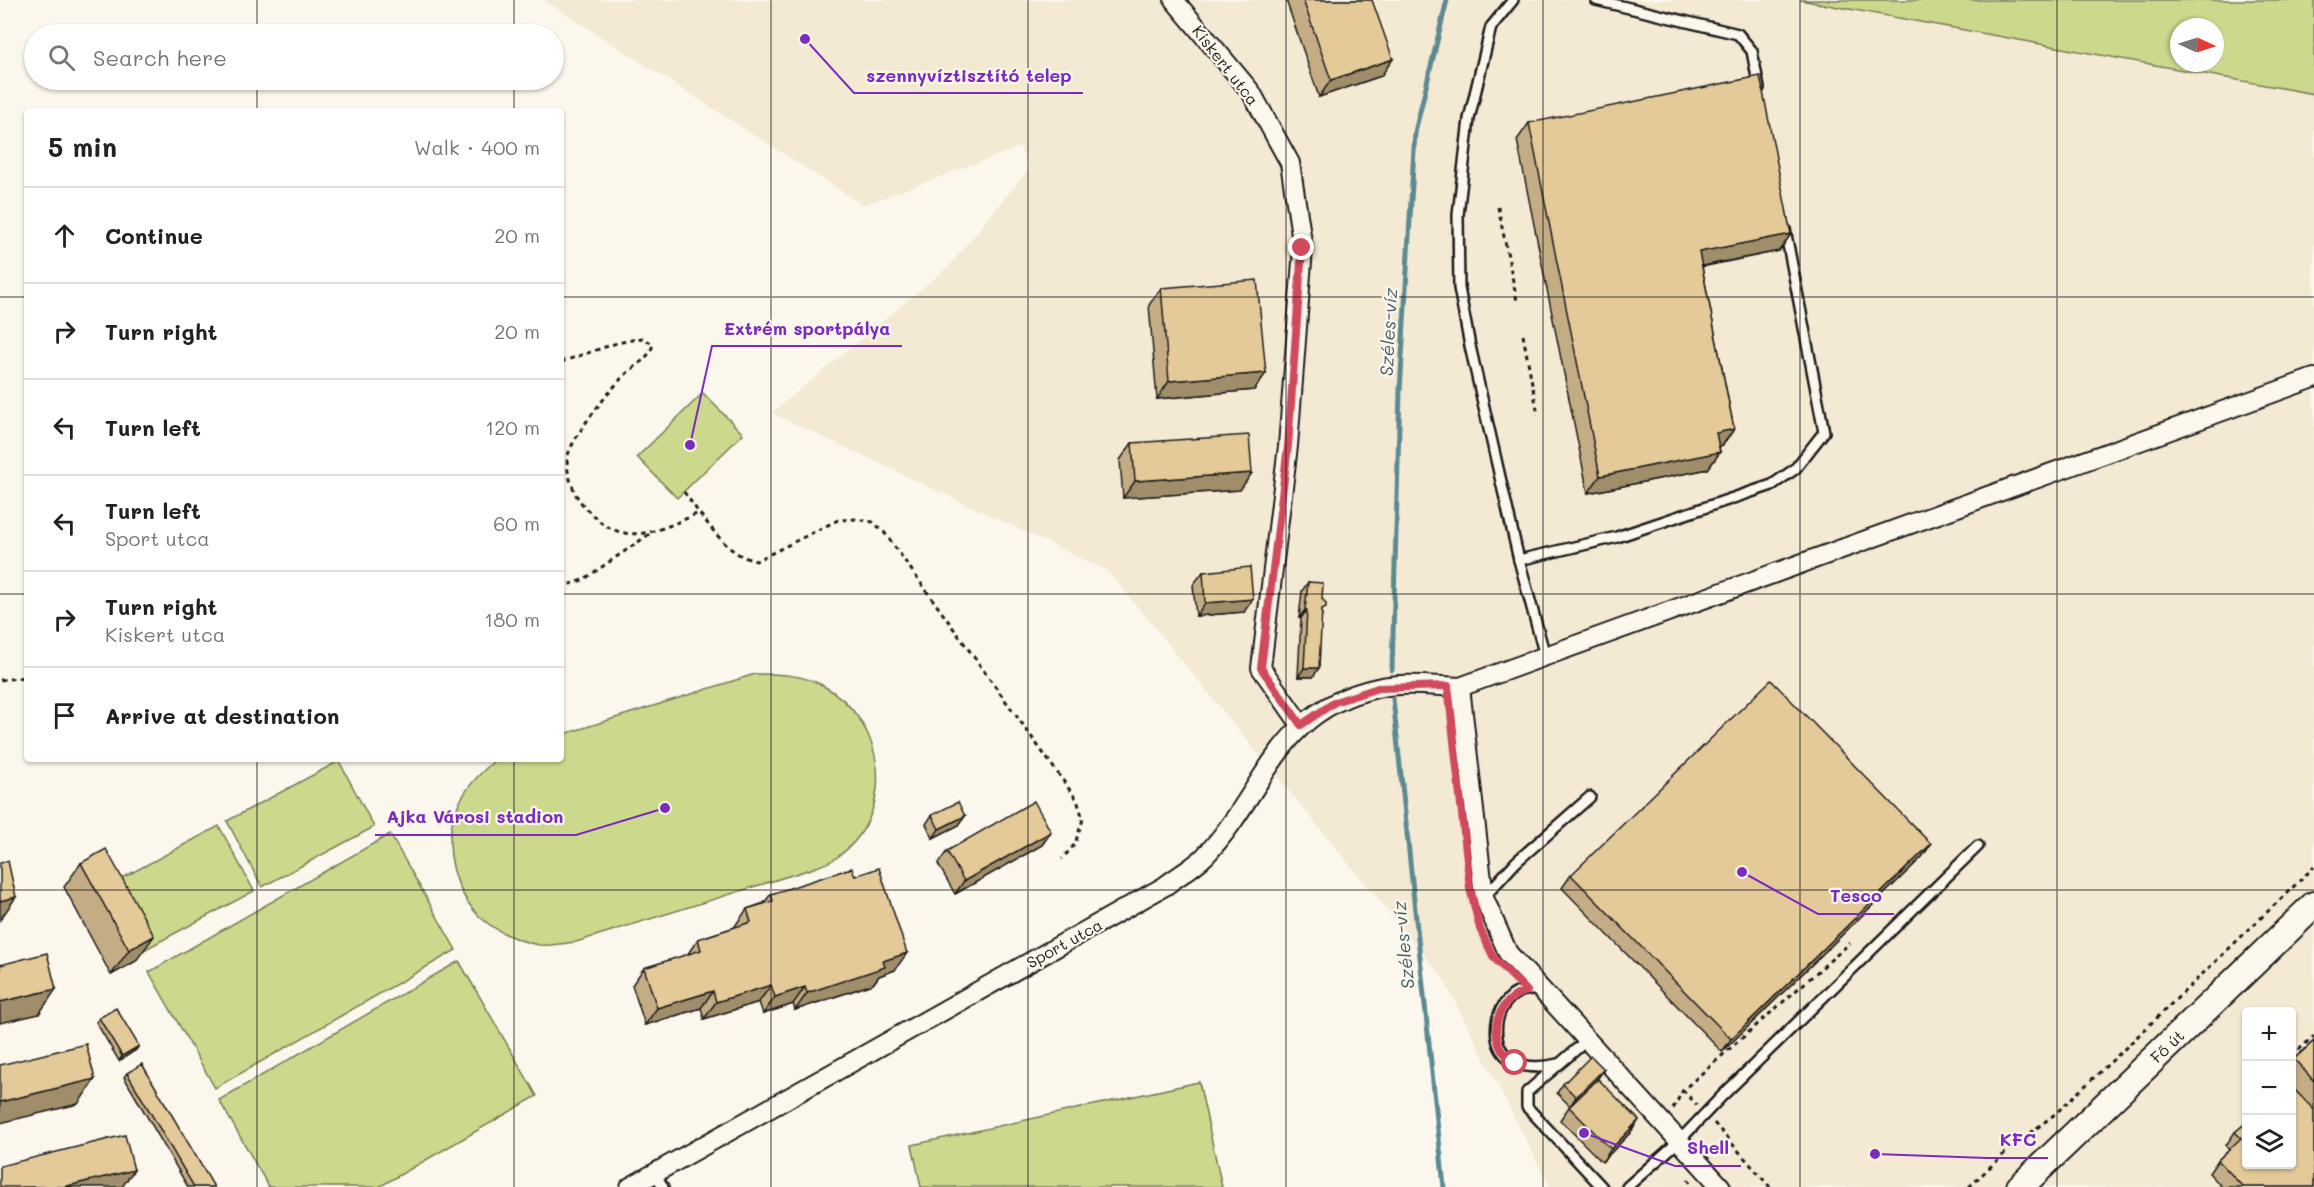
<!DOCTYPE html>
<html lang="en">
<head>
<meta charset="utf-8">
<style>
	body { margin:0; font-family:Mali,sans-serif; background:#f6f6f6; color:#222 }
	.controls { position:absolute; right:18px; bottom:18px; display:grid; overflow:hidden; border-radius:6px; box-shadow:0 2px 4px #0004 }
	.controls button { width:54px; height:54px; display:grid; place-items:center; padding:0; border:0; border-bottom:2px solid #e0e0e0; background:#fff; color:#222; font:30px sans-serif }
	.compass { position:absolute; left:2170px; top:18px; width:54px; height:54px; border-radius:50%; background:#fff; box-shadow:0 2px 4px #0004; rotate:94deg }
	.stop { position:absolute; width:18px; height:18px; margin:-14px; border:4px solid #d1495b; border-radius:50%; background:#fff }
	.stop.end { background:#d1495b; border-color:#fff; box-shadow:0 2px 6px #0008 }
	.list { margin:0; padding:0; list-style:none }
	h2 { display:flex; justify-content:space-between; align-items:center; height:78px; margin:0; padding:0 24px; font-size:26px }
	h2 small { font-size:20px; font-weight:400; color:#767676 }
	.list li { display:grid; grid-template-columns:39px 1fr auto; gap:18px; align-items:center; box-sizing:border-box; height:96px; padding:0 24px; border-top:2px solid #e0e0e0 }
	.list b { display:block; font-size:22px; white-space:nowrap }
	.list p { margin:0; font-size:20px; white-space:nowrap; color:#767676 }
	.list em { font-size:20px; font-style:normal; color:#767676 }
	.icon { flex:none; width:33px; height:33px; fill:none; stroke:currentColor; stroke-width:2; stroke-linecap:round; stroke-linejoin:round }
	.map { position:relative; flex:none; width:2314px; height:1187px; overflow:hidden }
	.search { position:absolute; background:#fff; box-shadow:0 2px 4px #0004; left:24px; top:24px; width:540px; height:66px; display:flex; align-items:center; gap:15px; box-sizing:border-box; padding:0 21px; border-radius:33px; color:#767676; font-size:22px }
	.panel { position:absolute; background:#fff; box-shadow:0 2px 4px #0004; left:24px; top:108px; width:540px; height:654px; border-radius:6px }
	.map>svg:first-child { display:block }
</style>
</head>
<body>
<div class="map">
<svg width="2314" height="1187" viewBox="0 0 2314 1187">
	<rect width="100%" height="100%" fill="#fbf7ec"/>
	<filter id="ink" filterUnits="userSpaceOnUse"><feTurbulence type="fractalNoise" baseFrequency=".0167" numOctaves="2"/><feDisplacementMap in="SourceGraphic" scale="12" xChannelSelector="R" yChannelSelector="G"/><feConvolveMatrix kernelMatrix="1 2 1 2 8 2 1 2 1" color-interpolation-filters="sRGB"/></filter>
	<g filter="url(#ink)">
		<path fill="#f4e9d3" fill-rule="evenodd" d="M544 0H1800L2314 94V1187H1550L1443 978 1108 571 772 413 949 266 1029 169 1020 147 863 205ZM2246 1012H2292V1164H2246Z"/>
		<g fill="#ccd88c" stroke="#747a54" stroke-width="1.5" fill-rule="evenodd">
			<path d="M1800 0H2314V94ZM2179 27H2215V63H2179Z"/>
			<polygon points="703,393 743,434 677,498 637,457"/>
			<path d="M755 674C777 674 802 674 822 685 887 720 899 814 836 858 829 863 819 866 811 869L576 942C564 943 551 946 539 945 518 941 494 931 478 915 454 890 443 846 455 813 463 790 478 775 496 759H561V735Z"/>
			<polygon points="339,761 374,827 262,887 227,821"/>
			<polygon points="219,826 254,891 144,950 109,885"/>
			<polygon points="390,834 456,950 215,1088 149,972"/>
			<polygon points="459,961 537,1096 379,1187 269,1187 219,1100"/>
			<polygon points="1199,1082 1222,1187 921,1187 912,1145"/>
		</g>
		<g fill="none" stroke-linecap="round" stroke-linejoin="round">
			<g stroke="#5b8a93" stroke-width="5">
				<polyline points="1392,670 1400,391 1415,132 1447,0"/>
				<polyline points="1393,699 1444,1187"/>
			</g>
			<defs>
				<g id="service">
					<polyline points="1513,0 1491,27 1469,119 1458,215 1459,288 1470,346 1519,560 1545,656"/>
					<polyline points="1596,0 1738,34 1752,51 1759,88"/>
					<polyline points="1519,560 1617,537 1772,485 1795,469 1824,432 1785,229"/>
					<polyline points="1485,896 1516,862 1590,797"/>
					<path d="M1539 991C1489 977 1469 1085 1558 1064"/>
					<polyline points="1587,1040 1527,1092 1527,1107 1602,1187"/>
					<polyline points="655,1173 663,1187"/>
					<polyline points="1627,1187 1679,1141 1722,1096 1978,846"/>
				</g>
				<g id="minor">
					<polyline points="1174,0 1251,92 1290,163 1303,248 1288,446 1261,668 1301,725"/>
					<polyline points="1460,687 1484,898 1508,953 1721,1187"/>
					<path d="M630 1187 1165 886C1178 876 1194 867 1205 856 1267 790 1276 710 1377 688 1403 682 1433 686 1460 687L2314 378"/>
				</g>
				<polyline id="secondary" points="2020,1187 2314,905"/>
			</defs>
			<use href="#service" stroke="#1c1c1c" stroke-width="14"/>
			<use href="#minor" stroke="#1c1c1c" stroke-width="22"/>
			<use href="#secondary" stroke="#1c1c1c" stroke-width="30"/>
			<g stroke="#1c1c1c" stroke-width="3" stroke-dasharray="4.5 4.5" stroke-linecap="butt">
				<polyline points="1498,207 1517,301"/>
				<polyline points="1523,335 1538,415"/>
				<path d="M561 362 617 343 642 338 653 344C649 361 631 367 620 380 604 398 575 433 568 455 565 469 571 483 576 495 582 505 588 511 597 519 630 548 663 528 699 513 716 533 729 555 756 561L838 520 856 519 873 522 884 532 1077 800 1083 819 1075 844 1062 859"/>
				<polyline points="684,492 699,513"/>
				<polyline points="561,587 583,580 651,533"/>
				<polyline points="0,680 27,677"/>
				<polyline points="2292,1056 2314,1036"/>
				<polyline points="1683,1090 1697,1105"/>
				<polyline points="1673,1109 1683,1090 1850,943"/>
				<polyline points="1714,1123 1770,1187"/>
				<polyline points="1688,1179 1693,1187"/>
				<polyline points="1969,1187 2007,1151 2055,1114 2117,1056 2314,867"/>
			</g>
			<use href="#service" stroke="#fbf7ec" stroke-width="9"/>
			<use href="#minor" stroke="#fbf7ec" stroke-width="18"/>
			<use href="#secondary" stroke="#fbf7ec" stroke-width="26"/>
		</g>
		<g fill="#c4ad84" stroke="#1c1c1c" stroke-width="1.5">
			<polygon points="1286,0 1372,0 1381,76 1319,97"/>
			<polygon points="1529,123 1791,234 1779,251 1702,267 1734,429 1722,446 1719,447 1720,452 1708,469 1588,493 1517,140"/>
			<polygon points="1161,288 1266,373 1254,390 1157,399 1149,305"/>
			<polygon points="1132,443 1240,490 1123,498 1120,460"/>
			<polygon points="1203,572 1244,612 1196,616 1193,585"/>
			<polygon points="1308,582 1322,613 1313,677 1298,677 1301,618 1299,618 1302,591"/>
			<polygon points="932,815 965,816 959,825 933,838 926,824"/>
			<polygon points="1051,832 1042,845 955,894 938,864 947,851"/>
			<polygon points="1931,844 1922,857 1722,1052 1562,888 1571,875"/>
			<polygon points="81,863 136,961 111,975 64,887"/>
			<polygon points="855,876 895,970 879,976 873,984 795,1010 793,1004 763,1014 759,1002 704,1019 701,1008 645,1025 632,985 644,968 687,955 698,939 735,927 735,926 747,909 764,903 771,894"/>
			<polygon points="99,1018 136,1050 119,1061 96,1022"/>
			<polygon points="2314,1041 2314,1187 2222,1187 2209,1173 2218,1160 2229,1149 2226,1145 2235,1132 2247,1122 2247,1164 2294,1089 2292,1086 2292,1063 2294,1059"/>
			<polygon points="1604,1069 1598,1078 1570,1106 1557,1093 1563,1084"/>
			<polygon points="127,1073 214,1187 188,1187 124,1077"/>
			<polygon points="1569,1107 1639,1120 1630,1133 1602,1162 1560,1120"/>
		</g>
		<g fill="#a08d6b" stroke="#1c1c1c" stroke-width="1.5">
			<polygon points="1393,59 1381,76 1319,97 1331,80"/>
			<polygon points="1791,234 1779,251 1687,269 1699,252"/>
			<polygon points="1266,373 1254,390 1157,399 1169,381"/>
			<polygon points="1734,429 1722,446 1705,450 1716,433"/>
			<polygon points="1720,452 1708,469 1588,493 1600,476"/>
			<polygon points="1252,473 1240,490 1123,498 1135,481"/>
			<polygon points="1253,599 1244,612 1196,616 1205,603"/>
			<polygon points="1305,610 1307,610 1301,618 1299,618"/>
			<polygon points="1304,668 1319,668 1313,677 1298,677"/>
			<polygon points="965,816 959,825 933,838 939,829"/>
			<polygon points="1051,832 1042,845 955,894 964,881"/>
			<polygon points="1931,844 1922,857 1722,1052 1731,1039"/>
			<polygon points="16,897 0,920 0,901"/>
			<polygon points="154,936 136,961 111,975 129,950"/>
			<polygon points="907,953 895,970 879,976 873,984 795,1010 807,993 883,961"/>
			<polygon points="771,985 759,1002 704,1019 716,1002"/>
			<polygon points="805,987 793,1004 763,1014 775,997"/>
			<polygon points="56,989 39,1014 0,1023 0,1002"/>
			<polygon points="713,991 701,1008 645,1025 657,1008"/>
			<polygon points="139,1046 136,1050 119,1061 122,1056"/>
			<polygon points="1604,1069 1598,1078 1570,1106 1576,1097"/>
			<polygon points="95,1079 78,1104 0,1123 0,1102"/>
			<polygon points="1639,1120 1630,1133 1602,1162 1611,1149"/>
			<polygon points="134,1170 122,1187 63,1187"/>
		</g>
		<g fill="#e4c999" stroke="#1c1c1c" stroke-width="1.5">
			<polygon points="1303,0 1372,0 1393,59 1331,80"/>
			<polygon points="1760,76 1791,234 1699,252 1734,429 1716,433 1720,452 1600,476 1529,123"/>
			<polygon points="1257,280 1266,373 1169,381 1161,288"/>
			<polygon points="1249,435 1252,473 1135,481 1132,443"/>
			<polygon points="1250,567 1253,599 1205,603 1203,572"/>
			<polygon points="1308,582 1323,583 1322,599 1326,603 1326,607 1322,609 1319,668 1304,668 1307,610 1305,610"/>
			<polygon points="1771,680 1931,844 1731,1039 1571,875"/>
			<polygon points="1034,801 1051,832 964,881 947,851"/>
			<polygon points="958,802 965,816 939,829 932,815"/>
			<polygon points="106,849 154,936 129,950 81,863"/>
			<polygon points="8,861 16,897 0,901 0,863"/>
			<polygon points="852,868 855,876 879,868 907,953 883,961 885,967 807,993 805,987 775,997 771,985 716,1002 713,991 657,1008 644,968 701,950 698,939 751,922 747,909 773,901 771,894"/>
			<polygon points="47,953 56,989 0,1002 0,965"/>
			<polygon points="116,1008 139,1046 122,1056 99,1018"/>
			<polygon points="2314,1041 2314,1081 2294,1059"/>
			<polygon points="86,1044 95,1079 0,1102 0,1065"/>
			<polygon points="1591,1056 1604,1069 1576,1097 1563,1084"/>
			<polygon points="142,1064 214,1187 194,1187 127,1073"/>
			<polygon points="1598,1079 1639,1120 1611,1149 1569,1107"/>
			<polygon points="2294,1089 2314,1110 2314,1187 2243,1187 2218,1160 2241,1138 2235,1132 2247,1122 2247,1164 2292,1164 2292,1091"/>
			<polygon points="125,1135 134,1170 63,1187 0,1187 0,1166"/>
		</g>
	</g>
	<g fill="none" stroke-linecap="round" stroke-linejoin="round" filter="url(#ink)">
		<path stroke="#d1495b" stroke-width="8" d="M1302 248 1288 446 1261 668 1301 725 1335 702 1378 688 1448 686 1470 888 1480 929 1494 958 1527 991C1501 998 1489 1025 1501 1049 1504 1054 1510 1059 1515 1063"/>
	</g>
	<path fill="none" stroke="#1c1c1c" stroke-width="1.5" stroke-opacity="0.55" d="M257 0V34M514 0V34M771 0V1187M1028 0V1187M1286 0V1187M1543 0V1187M1800 0V1187M2057 0V1187M257 80V111M514 80V111M0 297H27M561 297H2314M0 594H27M561 594H2314M257 759V1187M514 759V1187M0 890H2314"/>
	<g text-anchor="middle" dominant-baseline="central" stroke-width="4.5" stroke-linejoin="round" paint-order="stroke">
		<g font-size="16" fill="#1c1c1c" stroke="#fbf7ec">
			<text transform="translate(1226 65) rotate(52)">Kiskert utca</text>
			<text transform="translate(1064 943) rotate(-29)">Sport utca</text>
			<text transform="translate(2167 1046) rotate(-44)">Fő út</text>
		</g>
		<g font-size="18" font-style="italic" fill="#415c62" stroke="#fbf7ec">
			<text transform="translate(1388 332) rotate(-87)">Széles-víz</text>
			<text transform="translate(1403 945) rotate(-96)">Széles-víz</text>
		</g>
	</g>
	<path fill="none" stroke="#7b2cbf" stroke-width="2" d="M805 39L854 93H1083M690 445L712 346H902M665 808L576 835H375M1742 872L1818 914H1894M1875 1154L1987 1158H2048M1584 1133L1675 1166H1741"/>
	<g fill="#7b2cbf" stroke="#fbf7ec" stroke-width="2">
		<circle cx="805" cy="39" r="6"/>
		<circle cx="690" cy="445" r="6"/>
		<circle cx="665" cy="808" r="6"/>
		<circle cx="1742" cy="872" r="6"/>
		<circle cx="1875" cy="1154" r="6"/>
		<circle cx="1584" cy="1133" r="6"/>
	</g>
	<g font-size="18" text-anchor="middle" font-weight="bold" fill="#7b2cbf" stroke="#fbf7ec" stroke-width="4.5" stroke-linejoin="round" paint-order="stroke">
		<text x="969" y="82">szennyvíztisztító telep</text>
		<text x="807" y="335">Extrém sportpálya</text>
		<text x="475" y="823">Ajka Városi stadion</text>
		<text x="1856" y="902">Tesco</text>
		<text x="2018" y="1146">KFC</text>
		<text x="1708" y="1154">Shell</text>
	</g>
</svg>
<div class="controls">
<button>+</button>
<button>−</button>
<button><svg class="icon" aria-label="layers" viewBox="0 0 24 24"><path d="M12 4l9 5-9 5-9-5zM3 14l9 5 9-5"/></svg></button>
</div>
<svg class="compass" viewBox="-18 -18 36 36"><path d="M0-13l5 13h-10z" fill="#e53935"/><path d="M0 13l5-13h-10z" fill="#767676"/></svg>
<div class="stop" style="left:1515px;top:1063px"></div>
<div class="stop end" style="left:1302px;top:248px"></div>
<div class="search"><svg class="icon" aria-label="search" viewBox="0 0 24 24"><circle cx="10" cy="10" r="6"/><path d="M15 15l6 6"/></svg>Search here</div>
<section class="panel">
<h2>5 min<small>Walk · 400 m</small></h2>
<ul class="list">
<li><svg class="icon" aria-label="ahead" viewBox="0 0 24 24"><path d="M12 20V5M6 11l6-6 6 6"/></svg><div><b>Continue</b></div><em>20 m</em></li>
<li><svg class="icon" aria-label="right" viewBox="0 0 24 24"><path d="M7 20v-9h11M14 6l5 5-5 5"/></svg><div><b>Turn right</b></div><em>20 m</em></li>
<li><svg class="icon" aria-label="left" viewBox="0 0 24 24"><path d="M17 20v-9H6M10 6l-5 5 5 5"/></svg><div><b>Turn left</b></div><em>120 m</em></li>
<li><svg class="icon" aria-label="left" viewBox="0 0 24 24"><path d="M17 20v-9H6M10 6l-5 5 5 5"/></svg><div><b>Turn left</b><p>Sport utca</p></div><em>60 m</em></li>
<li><svg class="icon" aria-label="right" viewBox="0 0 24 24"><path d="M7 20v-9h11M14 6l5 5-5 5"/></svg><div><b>Turn right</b><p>Kiskert utca</p></div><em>180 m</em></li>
<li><svg class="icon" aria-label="arrive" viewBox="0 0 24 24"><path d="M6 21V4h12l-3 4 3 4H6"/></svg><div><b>Arrive at destination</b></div></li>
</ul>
</section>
</div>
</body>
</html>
